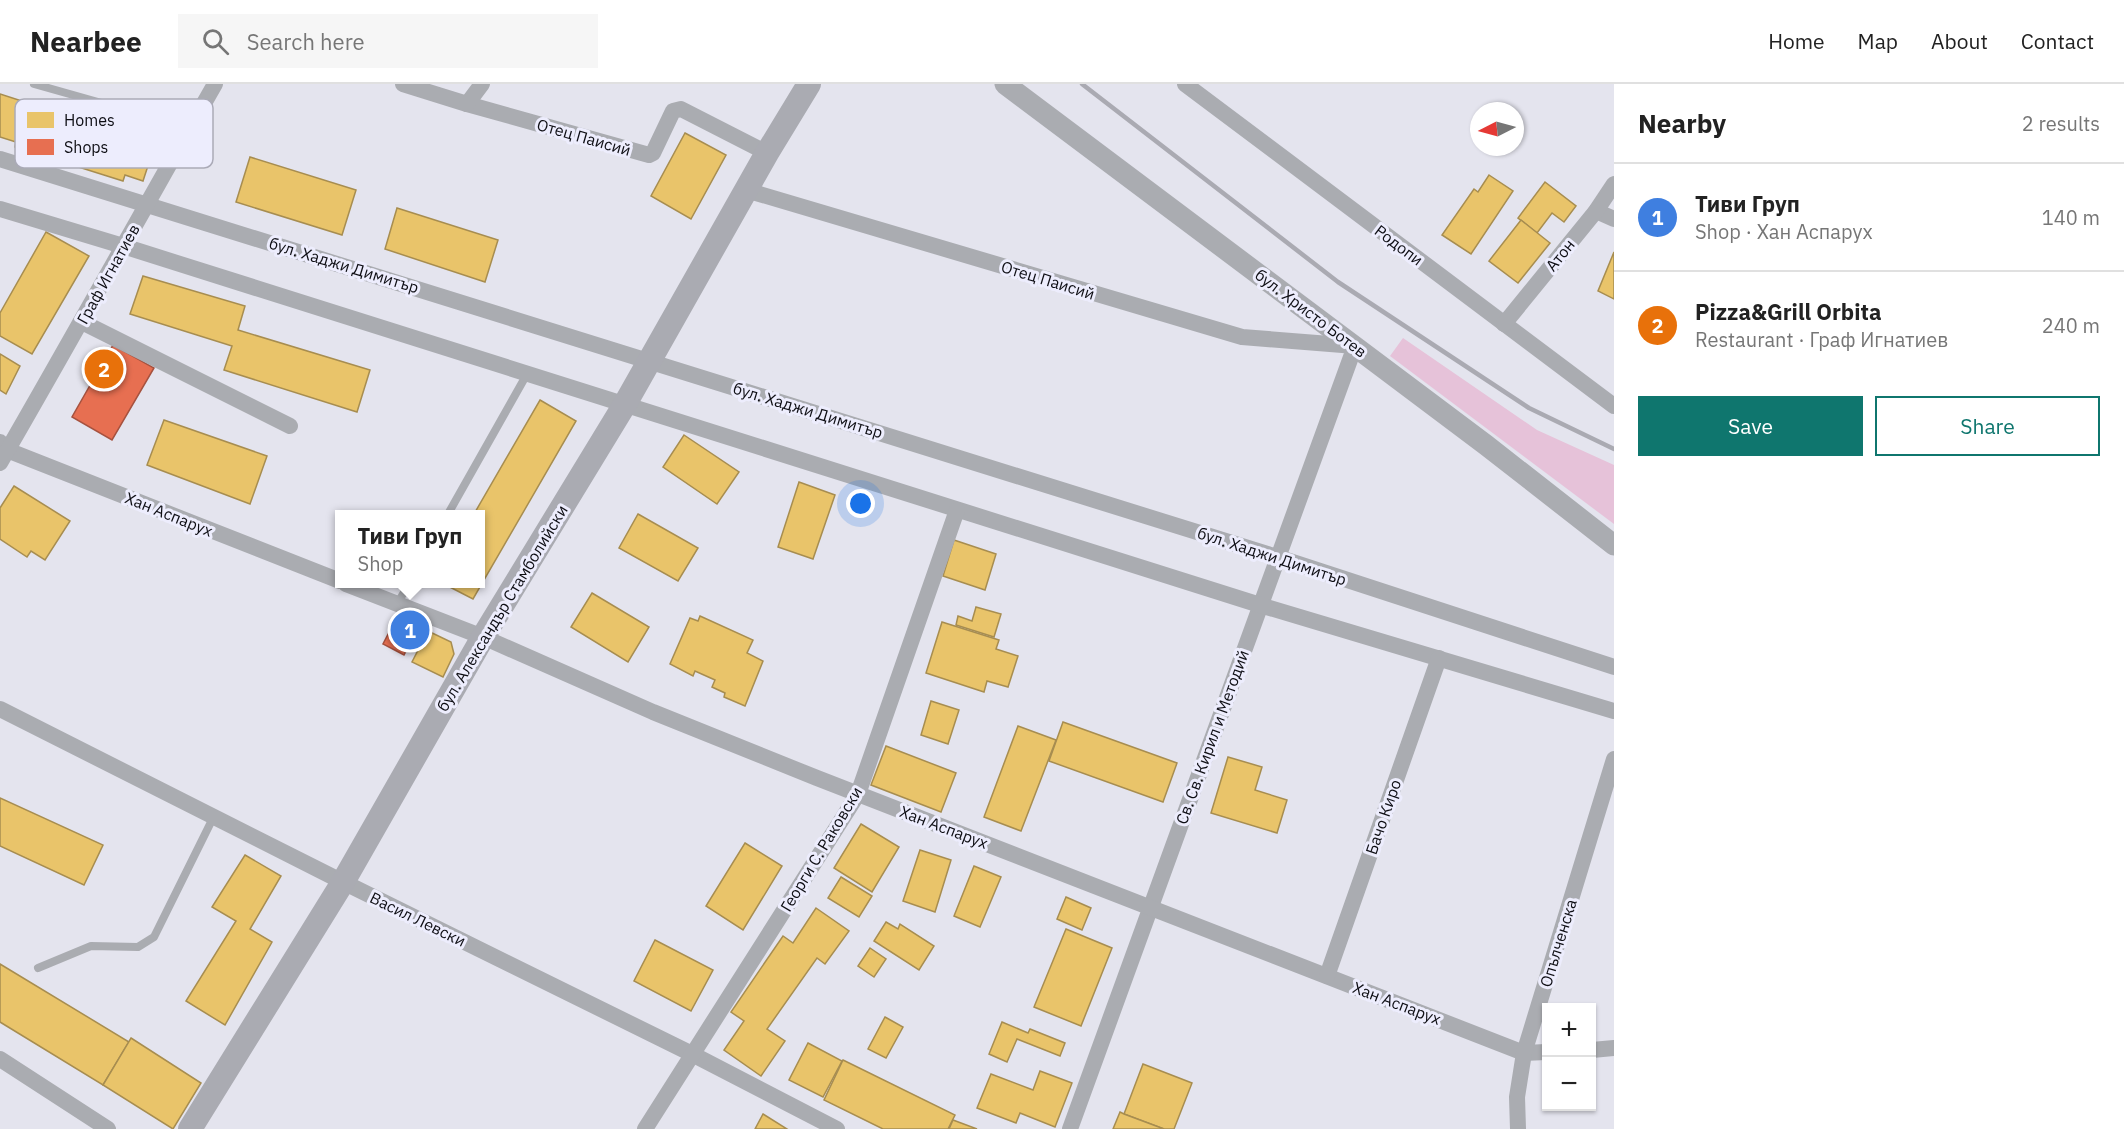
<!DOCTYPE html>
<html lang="en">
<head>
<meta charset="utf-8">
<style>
	body { margin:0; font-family:"IBM Plex Sans",sans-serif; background:#f6f6f6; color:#222 }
	.controls { position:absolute; right:18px; bottom:18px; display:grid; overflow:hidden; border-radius:0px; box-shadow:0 2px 4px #0004 }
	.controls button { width:54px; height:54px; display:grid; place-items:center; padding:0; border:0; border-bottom:2px solid #e0e0e0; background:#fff; color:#222; font:30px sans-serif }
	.compass { position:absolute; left:1470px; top:18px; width:54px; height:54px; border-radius:50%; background:#fff; box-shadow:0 2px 4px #0004; rotate:264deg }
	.you { position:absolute; left:861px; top:420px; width:21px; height:21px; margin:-15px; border:4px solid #fff; border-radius:50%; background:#1a73e8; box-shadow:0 0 0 9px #1a73e833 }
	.badge { display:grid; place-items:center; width:39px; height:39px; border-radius:50%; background:#0f766e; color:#fff; font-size:20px; font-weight:700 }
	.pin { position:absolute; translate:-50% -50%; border:3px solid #fff; box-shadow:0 2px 6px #0006 }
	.popup { position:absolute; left:335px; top:426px; width:150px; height:78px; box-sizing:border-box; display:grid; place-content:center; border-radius:0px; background:#fff; filter:drop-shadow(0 2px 4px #0005); font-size:20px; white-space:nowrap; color:#767676 }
	.popup b { font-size:22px; color:#222 }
	.popup::after { content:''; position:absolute; left:50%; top:100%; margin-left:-12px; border:12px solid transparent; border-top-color:#fff }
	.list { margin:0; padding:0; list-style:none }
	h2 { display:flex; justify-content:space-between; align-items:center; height:78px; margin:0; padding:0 24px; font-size:26px }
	h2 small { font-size:20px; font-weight:400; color:#767676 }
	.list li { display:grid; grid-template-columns:39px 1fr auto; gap:18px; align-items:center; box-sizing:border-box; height:108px; padding:0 24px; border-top:2px solid #e0e0e0 }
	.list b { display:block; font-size:22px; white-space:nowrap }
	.list p { margin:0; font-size:20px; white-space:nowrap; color:#767676 }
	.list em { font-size:20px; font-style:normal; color:#767676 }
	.actions { display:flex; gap:12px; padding:18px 24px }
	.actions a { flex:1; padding:14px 0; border:2px solid #0f766e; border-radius:0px; text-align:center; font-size:21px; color:#0f766e }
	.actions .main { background:#0f766e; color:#fff }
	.icon { flex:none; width:33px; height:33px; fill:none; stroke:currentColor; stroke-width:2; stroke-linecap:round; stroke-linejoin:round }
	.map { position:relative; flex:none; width:1614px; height:1045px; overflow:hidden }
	header { display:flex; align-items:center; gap:36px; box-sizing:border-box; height:84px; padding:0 30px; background:#fff; border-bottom:2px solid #e0e0e0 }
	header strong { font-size:28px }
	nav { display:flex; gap:33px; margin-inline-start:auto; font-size:21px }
	.search { width:420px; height:54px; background:#f6f6f6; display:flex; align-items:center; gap:15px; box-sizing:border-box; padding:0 21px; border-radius:0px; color:#767676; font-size:22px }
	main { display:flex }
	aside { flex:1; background:#fff }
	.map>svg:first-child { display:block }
</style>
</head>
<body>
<header>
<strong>Nearbee</strong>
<div class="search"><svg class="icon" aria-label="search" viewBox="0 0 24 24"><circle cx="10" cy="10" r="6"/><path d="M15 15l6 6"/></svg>Search here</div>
<nav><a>Home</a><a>Map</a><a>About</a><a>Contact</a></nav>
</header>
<main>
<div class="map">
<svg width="1614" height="1045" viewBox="0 0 1614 1045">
	<rect width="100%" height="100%" fill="#e4e4ee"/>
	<polygon fill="#e6c2d9" points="1403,254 1537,346 1614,381 1614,440 1390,272"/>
	<g fill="#e9c46a" stroke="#a78d50" stroke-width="1.5">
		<polygon points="0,10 28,19 27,24 97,43 96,48 118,56 121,49 134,54 137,47 157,54 143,97 125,91 123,97 15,63 16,58 0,53"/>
		<polygon points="685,49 726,71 691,135 651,112"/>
		<polygon points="250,73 356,106 342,151 236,118"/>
		<polygon points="1489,91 1513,107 1471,170 1442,151 1474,105 1478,108"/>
		<polygon points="1545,98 1576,122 1564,138 1552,129 1537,149 1518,134"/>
		<polygon points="397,124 498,156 485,198 385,165"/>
		<polygon points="1521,136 1550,159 1518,199 1489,177"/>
		<polygon points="46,148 89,172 32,270 0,252 0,229"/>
		<polygon points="1614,168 1614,215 1598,207"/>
		<polygon points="143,192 245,222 238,246 370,286 357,328 224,286 232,262 130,230"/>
		<polygon points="0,270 20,282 6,310 0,306"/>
		<polygon points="540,316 576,337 473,515 444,500 480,500 480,430 474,430"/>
		<polygon points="164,336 267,372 250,420 147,381"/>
		<polygon points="684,351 739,388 717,420 663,383"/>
		<polygon points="799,398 835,411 813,475 778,463"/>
		<polygon points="14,402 70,437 45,476 31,467 27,473 0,455 0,424"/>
		<polygon points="638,430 698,464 678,497 619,464"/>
		<polygon points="954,456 996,470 985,506 943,492"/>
		<polygon points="592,509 649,543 628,578 571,543"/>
		<polygon points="976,523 1001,530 994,553 956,541 958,532 972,537"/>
		<polygon points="700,532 753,556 747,569 763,577 745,622 724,613 725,609 712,603 715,596 695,587 693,592 670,580 690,534 698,537"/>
		<polygon points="942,538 999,556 996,565 1018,572 1008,603 987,597 984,608 926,589"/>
		<polygon points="428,547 451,558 454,570 443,593 412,578"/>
		<polygon points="931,617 959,626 948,660 921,651"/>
		<polygon points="1063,638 1177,679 1163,718 1049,677"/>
		<polygon points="1018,642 1056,656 1021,747 984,733"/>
		<polygon points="886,662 956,689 941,728 871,701"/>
		<polygon points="1228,673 1262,683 1255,706 1287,716 1277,749 1211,729"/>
		<polygon points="0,714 103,761 84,801 0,762"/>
		<polygon points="861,740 899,763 872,808 834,784"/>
		<polygon points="745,759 782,782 743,846 706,822"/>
		<polygon points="920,766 951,776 935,828 903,817"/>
		<polygon points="245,771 281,792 250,845 272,858 225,941 186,917 236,837 212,823"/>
		<polygon points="974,782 1001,793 980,843 954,832"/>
		<polygon points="841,793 872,812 859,833 828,814"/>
		<polygon points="1066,813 1091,824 1082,846 1057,835"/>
		<polygon points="816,824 849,847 825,880 817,874 767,945 785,957 761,992 724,966 744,937 731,928 783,852 793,859"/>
		<polygon points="886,838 898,845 900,840 934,862 919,886 874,857"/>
		<polygon points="1066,845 1112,864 1081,942 1034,923"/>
		<polygon points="655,856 713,886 691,927 634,897"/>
		<polygon points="870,864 886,875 874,893 858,882"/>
		<polygon points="0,880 129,958 103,1001 0,938"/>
		<polygon points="885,933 903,943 886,974 868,965"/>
		<polygon points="1002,938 1028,949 1030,945 1065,959 1060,972 1017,955 1007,978 989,970"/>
		<polygon points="131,954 201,999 173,1045 103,1001"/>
		<polygon points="808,959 842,977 823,1013 789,996"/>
		<polygon points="843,976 955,1031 948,1045 883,1045 824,1016"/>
		<polygon points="1143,980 1192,999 1174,1045 1164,1045 1124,1030"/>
		<polygon points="1040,987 1072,999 1055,1043 1020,1029 1016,1039 977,1024 991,990 1033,1006"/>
		<polygon points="1120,1028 1124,1030 1164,1045 1113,1045"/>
		<polygon points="763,1030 787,1045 755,1045"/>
		<polygon points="953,1036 977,1045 949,1045"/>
	</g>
	<g fill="#e76f51" stroke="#a6523f" stroke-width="1.5">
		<polygon points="113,261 154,284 112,356 72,333"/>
		<polygon points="397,533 418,544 404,571 383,560"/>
	</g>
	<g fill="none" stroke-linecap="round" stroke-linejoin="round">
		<g stroke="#aaacb1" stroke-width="8">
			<polyline points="34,0 190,44"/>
			<polyline points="448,430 527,290"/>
			<polyline points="397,520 409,500"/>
			<polyline points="38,884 91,862 138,863 154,853 214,732"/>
		</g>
		<g stroke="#aaacb1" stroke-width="16">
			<polyline points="403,0 467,20 649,71 653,69 673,27 681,25 767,69"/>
			<polyline points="1185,0 1614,322"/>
			<polyline points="467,20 482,0"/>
			<polyline points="0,75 1277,473 1614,583"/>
			<polyline points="746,106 1242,253 1355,262 1070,1045"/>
			<polyline points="0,125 123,162 1260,521 1614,627"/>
			<polyline points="1596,127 1614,135"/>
			<polyline points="82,238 290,342"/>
			<polyline points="1504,240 1596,127 1614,100"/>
			<polyline points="0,358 7,366 340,497"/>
			<path d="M0 379C73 253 143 126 215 0"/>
			<polyline points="346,500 483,553 653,628 817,694 1524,969 1546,968"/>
			<polyline points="0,625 343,798 692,970 837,1045"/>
			<polyline points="1327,892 1439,574"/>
			<polyline points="1592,966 1614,964"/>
			<polyline points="0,975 108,1045"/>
			<polyline points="645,1045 858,710 957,426"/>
			<polyline points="1518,1045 1517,1013 1524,969 1614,675"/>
		</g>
		<polyline stroke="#aaacb1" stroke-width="21" points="1005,0 1486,361 1614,461"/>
		<polyline stroke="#aaabb2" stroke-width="24" points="190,1045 343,798 483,553 625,320 767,69 809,0"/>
		<polyline stroke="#aaaab2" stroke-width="4.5" points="1082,0 1338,198 1529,324 1614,365"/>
	</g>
	<g text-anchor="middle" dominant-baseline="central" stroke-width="6" stroke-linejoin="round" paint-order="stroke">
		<g font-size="16" fill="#0e0e14" stroke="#ededfd">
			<text transform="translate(584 53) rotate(16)">Отец Паисий</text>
			<text transform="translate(1399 161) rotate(37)">Родопи</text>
			<text transform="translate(1560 171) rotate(-51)">Атон</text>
			<text transform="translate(344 181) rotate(17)">бул. Хаджи Димитър</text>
			<text transform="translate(108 190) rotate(-61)">Граф Игнатиев</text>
			<text transform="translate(1048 196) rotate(17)">Отец Паисий</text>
			<text transform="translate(1311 229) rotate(37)">бул. Христо Ботев</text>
			<text transform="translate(808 326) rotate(17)">бул. Хаджи Димитър</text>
			<text transform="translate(169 430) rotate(22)">Хан Аспарух</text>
			<text transform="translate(1272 472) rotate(18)">бул. Хаджи Димитър</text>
			<text transform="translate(502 524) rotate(-59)">бул. Александър Стамболийски</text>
			<text transform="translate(1212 653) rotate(-70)">Св. Св. Кирил и Методий</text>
			<text transform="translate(1383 733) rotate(-71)">Бачо Киро</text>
			<text transform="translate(944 743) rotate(21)">Хан Аспарух</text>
			<text transform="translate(821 765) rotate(-59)">Георги С. Раковски</text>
			<text transform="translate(418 835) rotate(26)">Васил Левски</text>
			<text transform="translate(1558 859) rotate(-73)">Опълченска</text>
			<text transform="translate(1397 919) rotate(21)">Хан Аспарух</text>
		</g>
	</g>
	<rect x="15" y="15" width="198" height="69" rx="9" fill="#ededfd" stroke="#aaaab7" stroke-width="1.5"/>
	<rect x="27" y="28" width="27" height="16" fill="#e9c46a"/>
	<rect x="27" y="55" width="27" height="16" fill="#e76f51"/>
	<g font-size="16" fill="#0e0e14">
		<text x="64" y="42">Homes</text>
		<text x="64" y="69">Shops</text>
	</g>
</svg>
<div class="controls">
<button>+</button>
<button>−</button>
</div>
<svg class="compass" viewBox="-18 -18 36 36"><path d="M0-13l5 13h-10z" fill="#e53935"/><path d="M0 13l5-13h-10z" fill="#767676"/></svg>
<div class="you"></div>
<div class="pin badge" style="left:410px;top:546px;background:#3f7fe0">1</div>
<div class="popup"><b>Тиви Груп</b>Shop</div>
<div class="pin badge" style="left:104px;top:285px;background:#e8710a">2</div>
</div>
<aside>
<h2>Nearby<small>2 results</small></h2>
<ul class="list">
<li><span class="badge" style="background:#3f7fe0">1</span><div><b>Тиви Груп</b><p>Shop · Хан Аспарух</p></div><em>140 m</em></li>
<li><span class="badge" style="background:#e8710a">2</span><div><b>Pizza&amp;Grill Orbita</b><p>Restaurant · Граф Игнатиев</p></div><em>240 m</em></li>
</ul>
<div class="actions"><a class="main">Save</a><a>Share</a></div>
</aside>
</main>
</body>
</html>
